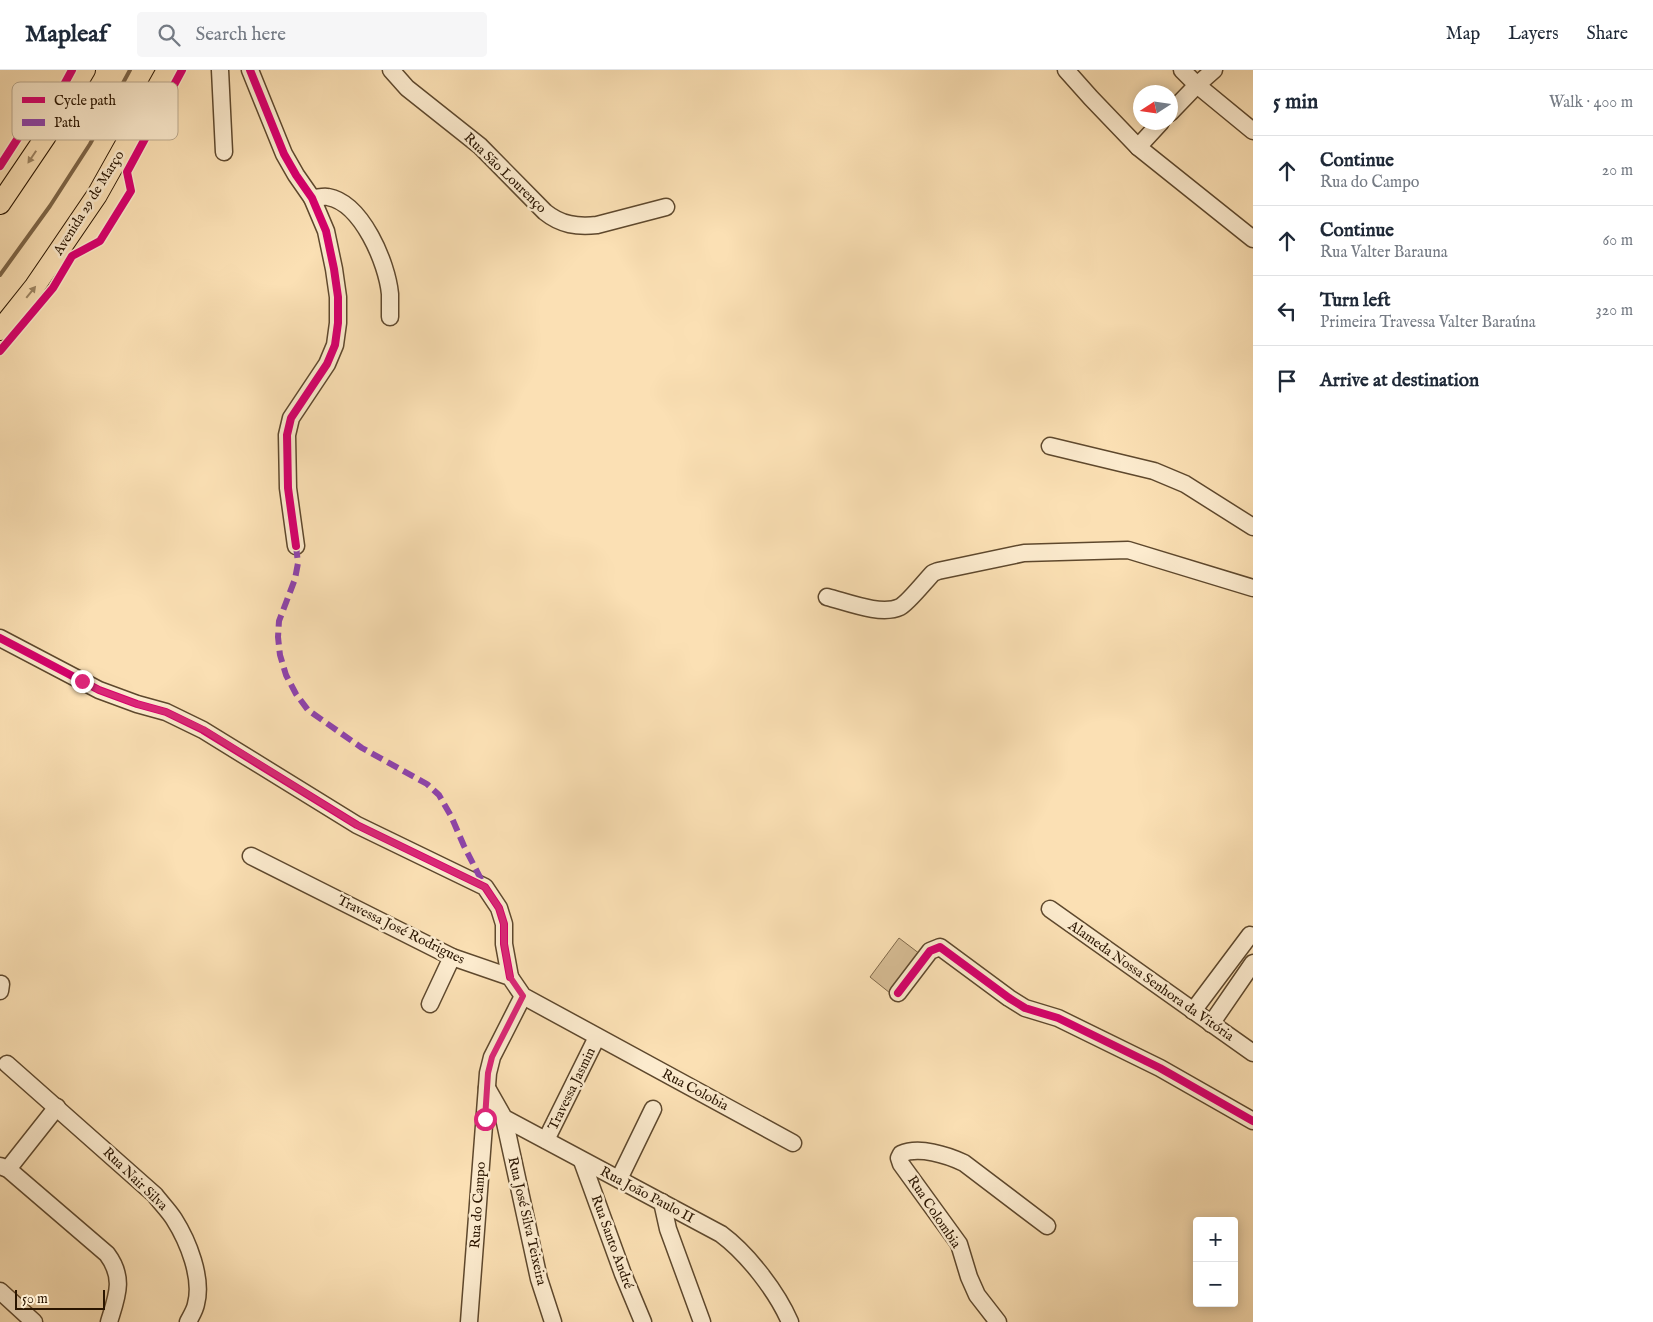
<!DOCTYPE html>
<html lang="en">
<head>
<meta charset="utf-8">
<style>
	body { margin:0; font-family:"IM FELL English",serif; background:#f6f6f7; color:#1f2937 }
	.controls { position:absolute; right:15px; bottom:15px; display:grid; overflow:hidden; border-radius:5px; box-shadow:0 2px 12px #0003 }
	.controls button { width:45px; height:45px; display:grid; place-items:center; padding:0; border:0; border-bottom:1px solid #e0e1e3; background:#fff; color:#1f2937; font:25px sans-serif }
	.compass { position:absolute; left:1133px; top:15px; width:45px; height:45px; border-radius:50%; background:#fff; box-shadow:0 2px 12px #0003; rotate:258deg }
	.scale { position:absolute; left:15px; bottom:12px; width:90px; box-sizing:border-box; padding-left:5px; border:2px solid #2a1500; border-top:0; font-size:14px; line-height:18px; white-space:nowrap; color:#2a1500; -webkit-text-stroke:4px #fcebce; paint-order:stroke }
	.stop { position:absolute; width:15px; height:15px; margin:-11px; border:4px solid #db2777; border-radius:50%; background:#fff }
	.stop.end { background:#db2777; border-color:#fff; box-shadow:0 1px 5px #0008 }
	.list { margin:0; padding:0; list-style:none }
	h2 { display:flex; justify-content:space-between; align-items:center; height:65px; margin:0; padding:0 20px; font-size:21px }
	h2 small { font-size:16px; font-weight:400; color:#747a83 }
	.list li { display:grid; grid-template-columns:32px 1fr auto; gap:15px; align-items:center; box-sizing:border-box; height:70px; padding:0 20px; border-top:1px solid #e0e1e3 }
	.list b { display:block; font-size:19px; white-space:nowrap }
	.list p { margin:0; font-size:16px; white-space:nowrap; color:#747a83 }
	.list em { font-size:16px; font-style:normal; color:#747a83 }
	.icon { flex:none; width:28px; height:28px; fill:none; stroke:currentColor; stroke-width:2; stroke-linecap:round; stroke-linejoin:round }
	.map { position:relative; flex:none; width:1253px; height:1252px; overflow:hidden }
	header { display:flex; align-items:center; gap:30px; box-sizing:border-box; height:70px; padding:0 25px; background:#fff; border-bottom:1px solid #e0e1e3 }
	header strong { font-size:24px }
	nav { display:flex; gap:28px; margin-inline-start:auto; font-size:18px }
	.search { width:350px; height:45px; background:#f6f6f7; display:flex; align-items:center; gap:12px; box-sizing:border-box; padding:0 18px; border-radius:5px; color:#747a83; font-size:19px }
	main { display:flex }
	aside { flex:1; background:#fff }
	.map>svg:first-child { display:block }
</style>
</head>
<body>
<header>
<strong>Mapleaf</strong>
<div class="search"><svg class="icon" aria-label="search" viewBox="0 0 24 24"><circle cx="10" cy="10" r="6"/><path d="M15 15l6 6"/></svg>Search here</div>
<nav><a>Map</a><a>Layers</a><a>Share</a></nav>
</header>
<main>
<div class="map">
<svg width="1253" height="1252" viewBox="0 0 1253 1252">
	<rect width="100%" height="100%" fill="#fbe0b4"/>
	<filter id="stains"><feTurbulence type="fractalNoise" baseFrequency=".004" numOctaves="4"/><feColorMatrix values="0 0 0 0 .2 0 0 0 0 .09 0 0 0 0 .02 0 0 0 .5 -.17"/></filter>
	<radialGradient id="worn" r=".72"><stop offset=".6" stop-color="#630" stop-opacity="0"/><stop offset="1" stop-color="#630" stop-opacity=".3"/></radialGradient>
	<polygon fill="#d7bd95" stroke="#80694a" points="899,868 920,884 890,923 870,907"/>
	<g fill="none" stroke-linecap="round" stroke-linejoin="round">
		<polyline stroke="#7d6547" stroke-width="4" points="0,205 50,136 90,74 130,0"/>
		<defs>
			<g id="minor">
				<polyline points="220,0 224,82"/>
				<polyline points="250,0 284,84 296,105 312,128 326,161 334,199 338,227 338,253 335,275 327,294 291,348 287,365 288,418 296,476"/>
				<path d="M391 0 407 18 480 76 545 142C561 155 577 157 597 155L666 137"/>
				<polyline points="1066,0 1091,28 1138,77 1253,169"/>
				<polyline points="1182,0 1197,15 1253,61"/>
				<polyline points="1170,43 1197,15 1214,0"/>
				<polyline points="1138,77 1161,52"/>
				<path d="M312 128C317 128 323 126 328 127 362 133 387 193 390 224 390 231 390 240 390 247"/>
				<polyline points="1050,376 1154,401 1185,414 1253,457"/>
				<path d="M827 527C847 532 881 546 900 537 908 533 926 510 933 503L938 501 1024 483 1128 480 1253 518"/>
				<polyline points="0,568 99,620 137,634 166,642 203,660 357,755 485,817 499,838 504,854 504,874 510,907"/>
				<polyline points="251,786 452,887 510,907 523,926 793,1073"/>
				<polyline points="1050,839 1253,983"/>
				<polyline points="0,921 1,914"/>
				<polyline points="898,923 930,881 940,877 1009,928 1025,938 1058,948 1160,998 1253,1051"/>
				<polyline points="430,934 452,887"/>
				<polyline points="1193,941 1250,865"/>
				<polyline points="1211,954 1253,893"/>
				<path d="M7 994 155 1125C161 1133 169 1141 174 1149 188 1171 203 1208 196 1234 195 1240 191 1246 188 1252"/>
				<path d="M487 1018 504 1048 721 1164C748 1184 777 1222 790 1252"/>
				<polyline points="504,1048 539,1209 553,1252"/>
				<polyline points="546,1070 597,967"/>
				<polyline points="582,1091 623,1204 643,1252"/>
				<path d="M0 1096 8 1099 107 1184C125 1208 117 1226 109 1252"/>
				<polyline points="8,1099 57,1037"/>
				<polyline points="619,1109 653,1039"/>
				<polyline points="662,1132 668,1159 702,1252"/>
				<polyline points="0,1221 34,1252"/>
				<polyline points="469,1252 488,1003 492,987 523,926"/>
				<path d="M998 1252 977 1225 969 1207 959 1174 901 1094 899 1088 901 1084C919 1076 947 1085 964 1093L1047 1156"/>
			</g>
			<g id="major">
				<polyline points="0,134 46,66 85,0"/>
				<polyline points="0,260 35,216 97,125 167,0"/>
			</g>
		</defs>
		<use href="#minor" stroke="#5e482d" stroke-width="19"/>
		<use href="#major" stroke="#2a1500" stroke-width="22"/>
		<use href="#minor" stroke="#fcebce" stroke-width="16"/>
		<use href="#major" stroke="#fbe0b4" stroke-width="20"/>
		<polyline stroke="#8e44ad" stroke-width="6" stroke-dasharray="12 6" stroke-linecap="butt" points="296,476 298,493 295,509 279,551 278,567 280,585 286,605 296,624 308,640 362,678 427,714 439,725 451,746 464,776 484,815"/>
		<defs>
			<g id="cycleway">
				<polyline points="250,0 284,84 296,105 312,128 326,161 334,199 338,227 338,253 335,275 327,294 291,348 287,365 288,418 296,476"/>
				<polyline points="0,96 29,51 53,35 72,0"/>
				<polyline points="0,281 53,218 72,186 100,171 131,121 127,102 182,0"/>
				<polyline points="0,568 99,620 137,634 166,642 203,660 357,755 485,817 499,838 504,854 504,874 510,907"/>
				<polyline points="898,923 930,881 940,877 1009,928 1025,938 1058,948 1160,998 1253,1051"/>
			</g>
		</defs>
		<use href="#cycleway" stroke="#fcebce" stroke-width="11"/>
		<use href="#cycleway" stroke="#d6006c" stroke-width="8"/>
	</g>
	<defs><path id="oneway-solid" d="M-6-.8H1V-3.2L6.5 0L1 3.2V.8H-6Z" transform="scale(1.25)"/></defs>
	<g fill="#9d8563">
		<use href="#oneway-solid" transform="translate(32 87) rotate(124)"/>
		<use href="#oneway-solid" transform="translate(31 222) rotate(-51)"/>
	</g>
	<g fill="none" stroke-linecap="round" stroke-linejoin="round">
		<polyline stroke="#db2777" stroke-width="6" points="82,611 99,620 137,634 166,642 204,660 357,755 485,817 499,838 504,854 504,874 510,907 523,926 492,987 488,1003 485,1049"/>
	</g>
	<g text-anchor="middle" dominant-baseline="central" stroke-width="5" stroke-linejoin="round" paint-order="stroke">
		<g font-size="14" fill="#2a1500" stroke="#fcebce">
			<text transform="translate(505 103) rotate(44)">Rua São Lourenço</text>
			<text transform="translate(89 133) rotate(-58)">Avenida 29 de Março</text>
			<text transform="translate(401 860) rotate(26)">Travessa José Rodrigues</text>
			<text transform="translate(1151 911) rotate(35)">Alameda Nossa Senhora da Vitória</text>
			<text transform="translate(572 1019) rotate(-64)">Travessa Jasmin</text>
			<text transform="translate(695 1020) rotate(28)">Rua Colobia</text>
			<text transform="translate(135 1109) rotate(44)">Rua Nair Silva</text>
			<text transform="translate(647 1125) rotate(28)">Rua João Paulo II</text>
			<text transform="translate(478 1135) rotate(-86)">Rua do Campo</text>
			<text transform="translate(934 1142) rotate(56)">Rua Colombia</text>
			<text transform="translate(527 1151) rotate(77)">Rua José Silva Teixeira</text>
			<text transform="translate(612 1172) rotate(70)">Rua Santo André</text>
		</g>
	</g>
	<rect x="12" y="12" width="166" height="58" rx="8" fill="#fcebce" stroke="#bdab90" stroke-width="1"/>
	<rect x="22" y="27" width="23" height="6" fill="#d6006c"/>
	<rect x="22" y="49" width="23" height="7" fill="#8e44ad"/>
	<g font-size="14" fill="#2a1500">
		<text x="54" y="35">Cycle path</text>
		<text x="54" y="57">Path</text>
	</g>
	<rect width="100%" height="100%" filter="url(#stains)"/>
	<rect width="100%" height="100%" fill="url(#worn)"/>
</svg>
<div class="controls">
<button>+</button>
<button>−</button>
</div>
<svg class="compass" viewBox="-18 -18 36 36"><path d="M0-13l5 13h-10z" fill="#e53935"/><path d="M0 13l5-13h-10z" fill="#747a83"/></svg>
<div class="scale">50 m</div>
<div class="stop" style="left:485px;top:1049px"></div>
<div class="stop end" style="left:82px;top:611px"></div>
</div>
<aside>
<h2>5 min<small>Walk · 400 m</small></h2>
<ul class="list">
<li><svg class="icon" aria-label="ahead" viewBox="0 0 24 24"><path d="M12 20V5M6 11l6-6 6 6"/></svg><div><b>Continue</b><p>Rua do Campo</p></div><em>20 m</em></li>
<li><svg class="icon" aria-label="ahead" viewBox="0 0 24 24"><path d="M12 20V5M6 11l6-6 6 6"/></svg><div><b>Continue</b><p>Rua Valter Barauna</p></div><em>60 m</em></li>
<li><svg class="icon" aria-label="left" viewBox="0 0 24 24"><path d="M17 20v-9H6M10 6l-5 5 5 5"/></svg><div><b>Turn left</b><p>Primeira Travessa Valter Baraúna</p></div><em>320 m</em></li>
<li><svg class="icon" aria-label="arrive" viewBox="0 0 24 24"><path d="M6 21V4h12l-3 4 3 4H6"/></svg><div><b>Arrive at destination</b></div></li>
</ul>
</aside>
</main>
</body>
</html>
